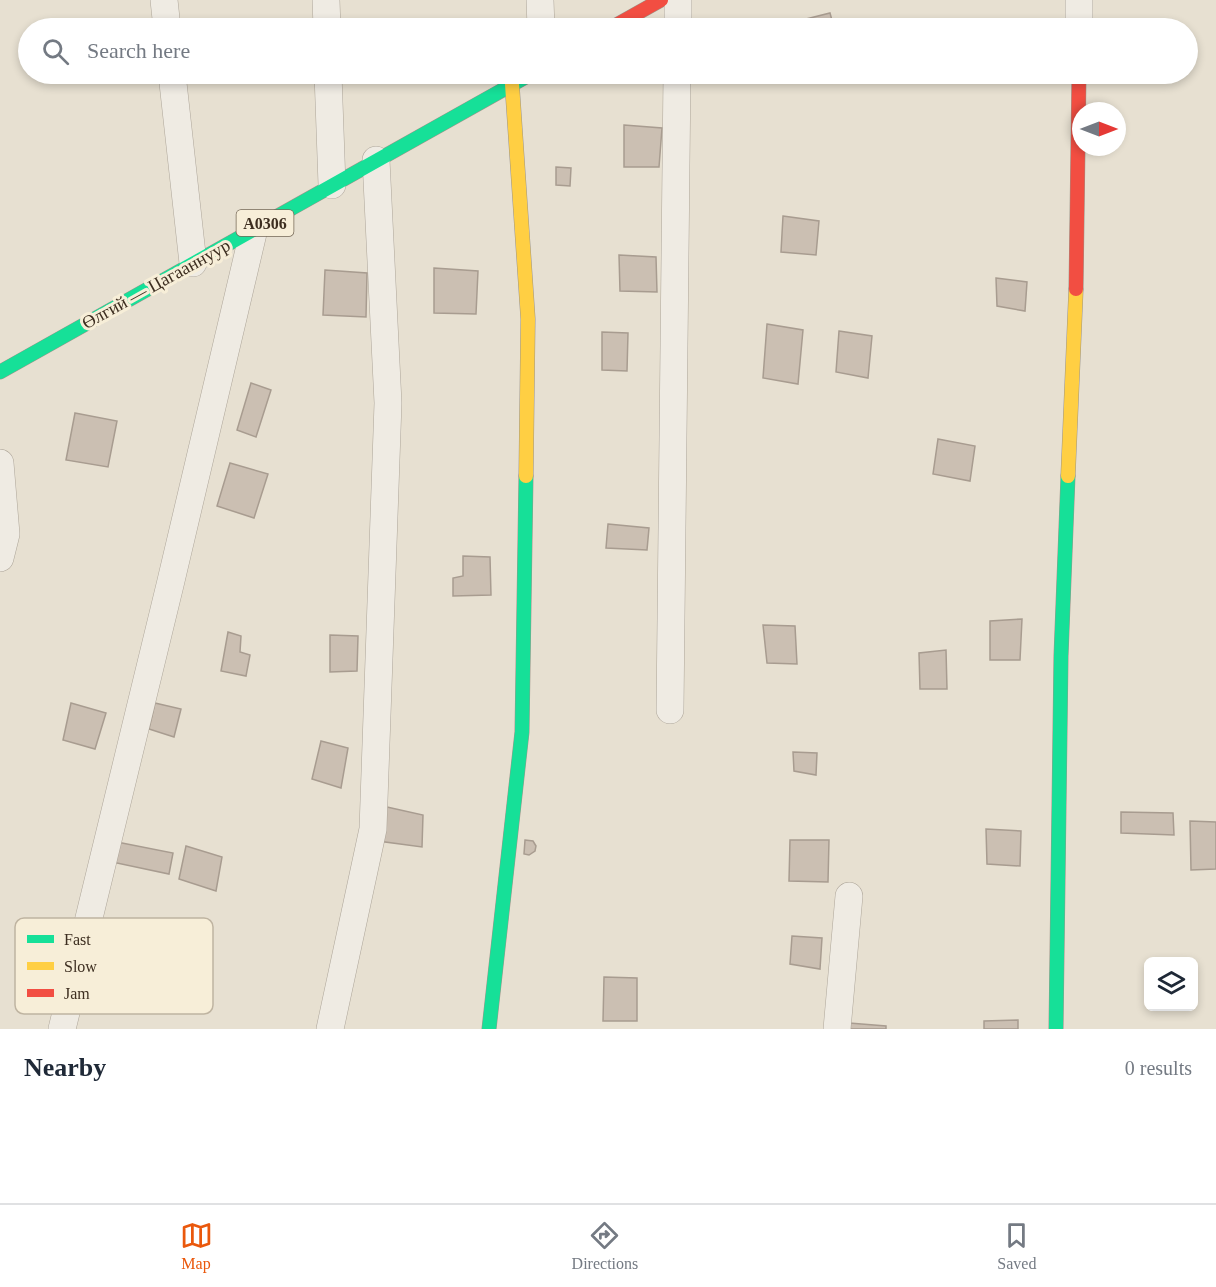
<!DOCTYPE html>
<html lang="en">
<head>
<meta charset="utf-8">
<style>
	body { margin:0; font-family:Georgia,serif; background:#f6f6f7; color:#1f2937 }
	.controls { position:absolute; right:18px; bottom:18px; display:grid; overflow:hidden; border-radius:9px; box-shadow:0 3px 9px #0003 }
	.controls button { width:54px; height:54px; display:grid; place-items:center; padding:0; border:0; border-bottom:2px solid #e0e1e3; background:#fff; color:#1f2937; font:30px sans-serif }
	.compass { position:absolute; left:1072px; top:102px; width:54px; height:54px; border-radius:50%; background:#fff; box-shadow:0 3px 9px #0003; rotate:90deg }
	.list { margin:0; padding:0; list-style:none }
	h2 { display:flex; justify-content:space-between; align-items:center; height:78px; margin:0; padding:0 24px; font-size:26px }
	h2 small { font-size:20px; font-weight:400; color:#747a83 }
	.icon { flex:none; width:33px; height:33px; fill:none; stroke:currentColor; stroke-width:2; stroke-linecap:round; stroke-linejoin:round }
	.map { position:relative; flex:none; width:1216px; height:1029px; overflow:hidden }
	.search { position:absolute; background:#fff; box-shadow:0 3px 9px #0003; left:18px; right:18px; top:18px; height:66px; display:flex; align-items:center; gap:15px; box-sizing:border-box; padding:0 21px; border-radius:33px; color:#747a83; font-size:22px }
	.sheet { height:174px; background:#fff }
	nav { display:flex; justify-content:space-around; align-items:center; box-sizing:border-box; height:84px; border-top:2px solid #e0e1e3; background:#fff; font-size:16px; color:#747a83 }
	nav a { display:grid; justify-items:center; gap:3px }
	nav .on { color:#ea580c }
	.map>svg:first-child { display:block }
</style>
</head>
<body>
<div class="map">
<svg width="1216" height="1029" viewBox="0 0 1216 1029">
	<rect width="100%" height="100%" fill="#e7e0d1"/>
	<g fill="#cbbfb2" stroke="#a89c90" stroke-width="1.5">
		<polygon points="830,13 834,28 787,28 786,24"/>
		<polygon points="256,22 287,23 287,28 256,28"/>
		<polygon points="624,125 662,128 659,167 624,167"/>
		<polygon points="556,167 571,168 570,186 556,185"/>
		<polygon points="783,216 819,221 816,255 781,252"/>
		<polygon points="619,255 656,257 657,292 620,291"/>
		<polygon points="434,268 478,271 476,314 434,313"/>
		<polygon points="325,270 367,273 366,317 323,315"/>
		<polygon points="996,278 1027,282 1025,311 997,306"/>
		<polygon points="767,324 803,330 798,384 763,378"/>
		<polygon points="839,331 872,336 868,378 836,372"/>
		<polygon points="602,332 628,333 627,371 602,370"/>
		<polygon points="251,383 271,390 256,437 237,430"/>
		<polygon points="75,413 117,421 108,467 66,460"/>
		<polygon points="938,439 975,446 970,481 933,474"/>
		<polygon points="230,463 268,474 254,518 217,506"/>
		<polygon points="608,524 649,528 647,550 606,548"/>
		<polygon points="463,556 490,557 491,595 453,596 453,578 463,576"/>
		<polygon points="1022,619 1020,660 990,660 990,621"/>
		<polygon points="763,625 795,626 797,664 767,663"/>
		<polygon points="228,632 241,636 240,652 250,655 246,676 221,671"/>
		<polygon points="330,635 358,636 357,671 330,672"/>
		<polygon points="946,650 947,689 920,689 919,653"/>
		<polygon points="71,703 106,713 95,749 63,740"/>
		<polygon points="155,703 181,709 174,737 149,729"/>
		<polygon points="321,741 348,748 341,788 312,779"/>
		<polygon points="793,752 817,753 816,775 794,771"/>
		<polygon points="387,807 423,815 422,847 378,841"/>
		<polygon points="1121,812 1173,813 1174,835 1121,833"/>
		<polygon points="1190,821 1216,822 1216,869 1191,870"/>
		<polygon points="986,829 1021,831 1020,866 987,864"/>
		<polygon points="525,840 533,841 536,846 535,851 529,855 524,854"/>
		<polygon points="790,840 829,840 828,882 789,881"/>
		<polygon points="117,842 173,853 169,874 112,862"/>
		<polygon points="186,846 222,857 216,891 179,879"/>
		<polygon points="792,936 822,938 820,969 790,964"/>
		<polygon points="604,977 637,978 637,1021 603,1021"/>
		<polygon points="1018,1020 1018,1029 984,1029 984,1021"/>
		<polygon points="849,1023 886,1026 886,1029 849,1029"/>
	</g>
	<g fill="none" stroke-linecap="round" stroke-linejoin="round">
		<defs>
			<g id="street">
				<polyline points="164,0 167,28"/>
				<polyline points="326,0 327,28"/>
				<polyline points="540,0 541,28"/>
				<polyline points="678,28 678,0"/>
				<polyline points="1079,28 1079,0"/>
				<polyline points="172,74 193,263"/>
				<polyline points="328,74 332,185"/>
				<polyline points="0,463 6,534 0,558"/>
				<polyline points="670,710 677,74"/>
				<polyline points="62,1029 170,585 254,229"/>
				<polyline points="330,1029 373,829 388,403 376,160"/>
				<polyline points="837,1029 849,896"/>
			</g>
			<g id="fast">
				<polyline points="0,372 531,74"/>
				<polyline points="489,1029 522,732 526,476"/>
				<polyline points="1056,1029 1061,656 1068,476"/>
			</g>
			<g id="slow">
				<polyline points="512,84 528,319 526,476"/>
				<polyline points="1068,476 1076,289"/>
			</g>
			<g id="jam">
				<polyline points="611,28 661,0"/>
				<polyline points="1076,289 1079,74"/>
			</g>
		</defs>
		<use href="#street" stroke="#ada599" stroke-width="28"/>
		<use href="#fast" stroke="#9c958a" stroke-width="15"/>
		<use href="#slow" stroke="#9c958a" stroke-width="15"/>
		<use href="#jam" stroke="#9c958a" stroke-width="15"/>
		<use href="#street" stroke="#efebe3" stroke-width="27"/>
		<use href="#fast" stroke="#16e098" stroke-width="14"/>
		<use href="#slow" stroke="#ffcf43" stroke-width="14"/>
		<use href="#jam" stroke="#f24e42" stroke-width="14"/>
	</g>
	<g text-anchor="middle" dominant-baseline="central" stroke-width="6" stroke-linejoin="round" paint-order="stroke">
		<rect fill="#f7eed8" stroke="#756857" stroke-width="1.5" x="236.5" y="210" width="57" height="26" rx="4.5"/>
		<g font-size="16" font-weight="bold" fill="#3d2e20">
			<text x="265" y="223">A0306</text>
		</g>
		<g font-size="18" fill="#3d2e20" stroke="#f7eed8">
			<text transform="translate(156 284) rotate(-29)">Өлгий — Цагааннуур</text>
		</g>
	</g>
	<rect x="15" y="918" width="198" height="96" rx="9" fill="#f7eed8" stroke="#bfb4a1" stroke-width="1.5"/>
	<rect x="27" y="935" width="27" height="8" fill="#16e098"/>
	<rect x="27" y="962" width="27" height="8" fill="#ffcf43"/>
	<rect x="27" y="989" width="27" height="8" fill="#f24e42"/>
	<g font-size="16" fill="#3d2e20">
		<text x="64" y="945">Fast</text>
		<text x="64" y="972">Slow</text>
		<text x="64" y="999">Jam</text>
	</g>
</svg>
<div class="controls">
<button><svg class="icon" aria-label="layers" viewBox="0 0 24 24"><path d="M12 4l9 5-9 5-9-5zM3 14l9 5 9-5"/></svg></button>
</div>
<svg class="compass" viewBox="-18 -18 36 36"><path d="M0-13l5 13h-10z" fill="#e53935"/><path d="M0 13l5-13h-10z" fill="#747a83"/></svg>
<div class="search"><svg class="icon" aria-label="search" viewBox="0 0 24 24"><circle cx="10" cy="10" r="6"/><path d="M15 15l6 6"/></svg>Search here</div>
</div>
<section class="sheet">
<h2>Nearby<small>0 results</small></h2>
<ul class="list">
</ul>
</section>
<nav>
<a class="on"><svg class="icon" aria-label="map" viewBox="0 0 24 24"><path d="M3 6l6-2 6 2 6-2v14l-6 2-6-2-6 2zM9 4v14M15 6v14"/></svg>Map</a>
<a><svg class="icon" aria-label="directions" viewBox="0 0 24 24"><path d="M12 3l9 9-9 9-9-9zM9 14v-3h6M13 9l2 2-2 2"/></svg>Directions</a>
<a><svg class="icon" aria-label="saved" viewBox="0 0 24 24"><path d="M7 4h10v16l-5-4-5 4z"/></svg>Saved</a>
</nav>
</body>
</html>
